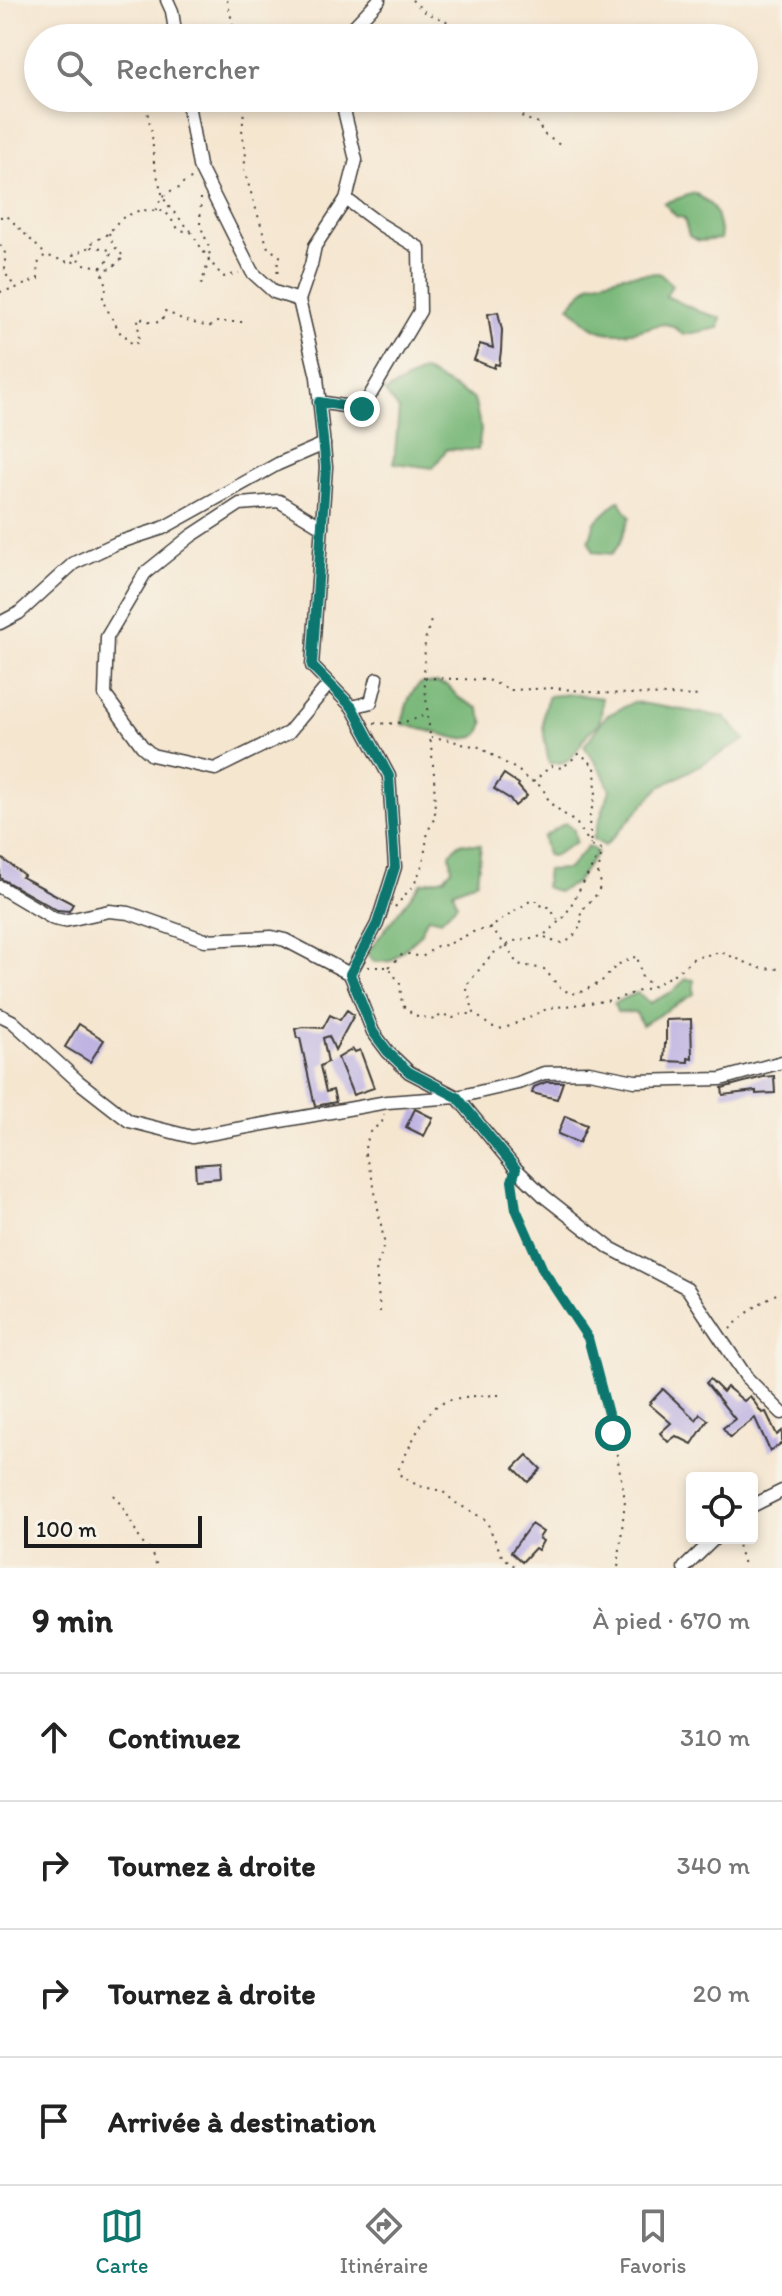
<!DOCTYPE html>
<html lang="fr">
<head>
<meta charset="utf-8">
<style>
	body { margin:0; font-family:Itim,sans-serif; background:#f6f6f6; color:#222 }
	.controls { position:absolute; right:24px; bottom:24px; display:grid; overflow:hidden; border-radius:8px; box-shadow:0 4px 12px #0003 }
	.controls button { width:72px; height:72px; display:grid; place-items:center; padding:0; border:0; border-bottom:2px solid #e0e0e0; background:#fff; color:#222; font:40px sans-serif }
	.scale { position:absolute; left:24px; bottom:20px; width:178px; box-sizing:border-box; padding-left:8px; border:4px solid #1c1c1c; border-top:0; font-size:22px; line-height:28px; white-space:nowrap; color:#1c1c1c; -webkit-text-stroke:6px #f7f3e8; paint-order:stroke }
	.stop { position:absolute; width:24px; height:24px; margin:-18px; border:6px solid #0f766e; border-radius:50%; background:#fff }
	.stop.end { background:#0f766e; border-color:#fff; box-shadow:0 2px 8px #0008 }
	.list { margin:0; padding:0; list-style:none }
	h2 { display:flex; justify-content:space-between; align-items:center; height:104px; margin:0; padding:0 32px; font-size:34px }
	h2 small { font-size:26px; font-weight:400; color:#767676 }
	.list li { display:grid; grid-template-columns:52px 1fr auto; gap:24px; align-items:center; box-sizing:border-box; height:128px; padding:0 32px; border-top:2px solid #e0e0e0 }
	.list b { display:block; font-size:30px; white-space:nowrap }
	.list em { font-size:26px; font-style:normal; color:#767676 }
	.icon { flex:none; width:44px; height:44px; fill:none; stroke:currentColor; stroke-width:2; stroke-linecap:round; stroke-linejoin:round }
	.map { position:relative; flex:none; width:782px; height:1568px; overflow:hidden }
	.search { position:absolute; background:#fff; box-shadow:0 4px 12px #0003; left:24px; right:24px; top:24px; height:88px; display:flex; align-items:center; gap:20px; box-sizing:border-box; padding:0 28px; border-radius:44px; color:#767676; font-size:30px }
	.sheet { height:616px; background:#fff }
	nav { display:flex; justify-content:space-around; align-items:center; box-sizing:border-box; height:112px; border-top:2px solid #e0e0e0; background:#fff; font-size:22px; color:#767676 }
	nav a { display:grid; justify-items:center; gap:4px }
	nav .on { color:#0f766e }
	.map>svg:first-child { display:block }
</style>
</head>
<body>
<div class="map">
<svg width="782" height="1568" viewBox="0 0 782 1568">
	<rect width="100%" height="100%" fill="#f7f3e8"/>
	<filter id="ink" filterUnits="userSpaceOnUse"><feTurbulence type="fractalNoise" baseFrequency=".0125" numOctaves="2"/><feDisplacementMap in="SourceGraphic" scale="16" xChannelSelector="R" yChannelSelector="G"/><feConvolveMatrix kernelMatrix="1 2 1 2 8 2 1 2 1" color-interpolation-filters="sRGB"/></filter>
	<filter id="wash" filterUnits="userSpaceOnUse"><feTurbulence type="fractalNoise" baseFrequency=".006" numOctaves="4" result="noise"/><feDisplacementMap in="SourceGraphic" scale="32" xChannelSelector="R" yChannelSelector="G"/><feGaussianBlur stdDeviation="1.8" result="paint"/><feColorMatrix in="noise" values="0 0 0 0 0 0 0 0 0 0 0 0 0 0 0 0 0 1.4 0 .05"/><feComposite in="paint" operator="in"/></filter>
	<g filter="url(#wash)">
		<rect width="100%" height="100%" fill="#f5e6d0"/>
		<g fill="#78b778" stroke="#4a6a4a" stroke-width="2">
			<path d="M694 193C717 205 718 215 721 239L699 241 689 236 684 218 676 216 664 203Z"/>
			<path d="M659 273 672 285 666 296 698 311 721 318 719 328 683 335C667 316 655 327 637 331 629 333 613 334 605 332 590 329 580 316 569 306L590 284 623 275Z"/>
			<polygon points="423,371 474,399 481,430 478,450 447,449 433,468 394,463 399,410 385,392"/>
			<polygon points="619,500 630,517 619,545 612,554 594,552 589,542 595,522"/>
			<path d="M422 683H438L448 686 459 698 478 708 484 723 480 733 475 737 460 739 402 724C405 710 409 690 422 683Z"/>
			<path d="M571 694 602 698C602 705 602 718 598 724 595 728 591 730 588 733 575 750 575 765 549 763 545 740 538 717 549 696Z"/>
			<polygon points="634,702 725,717 745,740 659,788 605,846 593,839 610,790 602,772 584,746 606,716"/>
			<polygon points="565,823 574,830 576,842 553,856 547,855 543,837"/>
			<polygon points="460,843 481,845 477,881 453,891 457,904 441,920 428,917 419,936 391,961 374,962 367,953 421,883 444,878 452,869 450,853"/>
			<polygon points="588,846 597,852 576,883 558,892 545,887 547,870 568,869"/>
			<polygon points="686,979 694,980 694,994 642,1025 636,1013 617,1012 614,1003 637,993 650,1003 672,992"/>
		</g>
		<g id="blocks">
			<g fill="#beb3e2">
				<polygon points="498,312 502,330 501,351 499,365 495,364 494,368 474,360 480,344 493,348 488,314"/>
				<polygon points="504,774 519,784 518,786 527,796 515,806 510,799 494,789"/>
				<polygon points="0,857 24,875 22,877 73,904 69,911 57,910 0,878"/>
				<polygon points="347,1010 354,1015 335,1050 329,1036 323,1038 328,1062 320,1066 326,1092 333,1090 336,1102 315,1106 300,1038 297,1038 295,1029 302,1027 323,1028 330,1015 340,1020"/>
				<polygon points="691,1019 692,1059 688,1058 688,1062 664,1061 665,1044 666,1044 666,1020"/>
				<polygon points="79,1024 104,1040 90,1062 65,1047"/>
				<polygon points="353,1049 355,1052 360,1050 374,1088 353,1095 338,1058"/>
				<polygon points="774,1076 775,1093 756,1094 756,1091 723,1095 722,1088 763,1077"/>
				<polygon points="546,1082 563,1082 557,1099 532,1093 534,1087"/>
				<polygon points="415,1109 433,1118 424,1136 406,1127"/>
				<polygon points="565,1116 587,1125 579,1143 558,1134"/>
				<polygon points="219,1163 220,1178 196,1180 195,1165"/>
				<polygon points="710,1379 723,1392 727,1387 744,1401 750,1396 762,1413 766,1412 777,1435 782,1431 782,1443 770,1451 755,1418 730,1437 723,1428 735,1419 706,1383"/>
				<polygon points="663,1389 696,1420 700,1414 708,1420 692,1444 676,1436 668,1442 660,1433 671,1423 649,1404"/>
				<polygon points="527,1455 541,1469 528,1482 514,1468"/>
				<polygon points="531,1524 543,1532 539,1538 543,1541 538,1550 535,1548 522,1562 511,1552"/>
			</g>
		</g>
	</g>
	<g filter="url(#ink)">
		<use href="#blocks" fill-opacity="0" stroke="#3d3a37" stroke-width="2"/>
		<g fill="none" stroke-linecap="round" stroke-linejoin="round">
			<defs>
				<g id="minor">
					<polyline points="167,0 172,11 176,38"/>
					<polyline points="343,38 379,0"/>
					<polyline points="187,98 199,166 252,272 274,292 299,300"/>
					<polyline points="341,98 356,160 346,199 315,246 311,265 299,300 317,377 326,467 312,666 352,707 389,776 395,867 377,924 350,974 373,1032 388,1052 409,1072 457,1097 516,1169 545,1197 610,1248 687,1288 747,1378 782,1413"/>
					<polyline points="319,402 362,409 420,311 419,248 381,225 346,199"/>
					<polyline points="322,527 279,501 240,504 191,536 145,573 107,637 105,695 142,746 152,755 215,769 288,733 329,684"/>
					<polyline points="0,623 19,613 74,563 117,543 163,528 278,464 324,444"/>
					<polyline points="352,707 371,702 377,679"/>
					<polyline points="0,887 54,919 64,921 109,911 129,913 205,940 272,937 285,940 350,974"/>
					<polyline points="0,1015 12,1021 79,1082 129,1121 192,1137 387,1102 457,1097 518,1083 544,1073 589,1072 635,1081 721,1079 782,1062"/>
					<polyline points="752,1506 782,1491"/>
					<polyline points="684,1568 715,1538"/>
				</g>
			</defs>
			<use href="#minor" stroke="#3d3a37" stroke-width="15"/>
			<g stroke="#3d3a37" stroke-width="2" stroke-dasharray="2 6" stroke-linecap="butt">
				<polyline points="227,0 236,38"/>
				<polyline points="412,0 425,12 453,24 461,38"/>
				<polyline points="144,98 152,133 154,164 163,197 169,207 191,231"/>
				<polyline points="245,98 242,133 246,152 244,170 268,248 280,256 277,266 278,278"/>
				<polyline points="495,98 526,119 539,123 542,133 563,147"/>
				<polyline points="201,198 200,225 208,244 210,257 201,285"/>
				<path d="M156 210C159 198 168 190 180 188L181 184 193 178"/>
				<polyline points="0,217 7,216 45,254"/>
				<polyline points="109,233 113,245 124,257 111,269 84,264 73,255 90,247 90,244 109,233 120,219 140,210 165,211 179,230 191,232 209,260 223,277 239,273"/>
				<polyline points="0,245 5,253 5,273 15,287"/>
				<polyline points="91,247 103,248 112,251 108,260 101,268 107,286 102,300 122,336 128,337 132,345 139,342 138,317 154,323 162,321 165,311 186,321 209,327 217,322 244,322"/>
				<polyline points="0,292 16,288 38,279 37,265 45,255 71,263 77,260"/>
				<polyline points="425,678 488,680 511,690 554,688 600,693 701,696"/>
				<path d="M374 723C394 725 408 722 426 715"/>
				<polyline points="431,737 450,740 465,745 477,746 519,771 526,778 542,787 550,803 577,824 591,845"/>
				<polyline points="533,782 551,766 562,768 580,753 595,767 596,792 589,820 591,846 602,849 565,916 543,936 514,941 492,954 466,986 474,1013 490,1026 503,1029 549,1008 613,1000 654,986 677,972 694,958 721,952 759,968 782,969"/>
				<polyline points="395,907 415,883 423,863 428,831 435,817 434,774 424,678 425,640 432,617"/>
				<polyline points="490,928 507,946 517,964 544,969 562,990 577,994 601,982 617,965 637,956 642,978 653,986"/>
				<path d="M545 937C564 949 572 941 582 923L579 918 584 908 598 893 601 883 598 875 602 850"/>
				<polyline points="368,967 389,967 400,984 402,1005 414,1015 435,1020 442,1014 453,1018 462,1014 473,1014"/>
				<polyline points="389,967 404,953 422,957 437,946 447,945 473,932 490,928 530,901 540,901 542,907 549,907 558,920"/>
				<polyline points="512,1181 516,1209 543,1270 588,1338 613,1433 625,1500 618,1568"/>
				<polyline points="380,1312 376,1268 382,1253 384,1241 373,1181 364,1151 370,1132 382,1122 384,1114"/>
				<path d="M730 1329C741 1317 767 1296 782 1292"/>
				<path d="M499 1395C479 1396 455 1395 437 1406 422 1415 407 1454 398 1470L401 1476 419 1486 442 1491 456 1503 486 1520 502 1556 517 1568"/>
				<polyline points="114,1495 127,1514 142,1543 149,1548 158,1568"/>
				<polyline points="736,1538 745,1568"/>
			</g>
			<use href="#minor" stroke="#fff" stroke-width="12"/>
		</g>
	</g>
	<g fill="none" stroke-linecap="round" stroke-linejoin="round" filter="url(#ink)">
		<polyline stroke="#0f766e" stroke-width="10" points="362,409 319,402 326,467 312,666 352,707 389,776 395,867 377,924 350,974 373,1032 388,1052 409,1072 457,1097 516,1169 512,1181 516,1209 543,1270 588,1338 613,1433"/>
	</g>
</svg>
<div class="controls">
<button><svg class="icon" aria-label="locate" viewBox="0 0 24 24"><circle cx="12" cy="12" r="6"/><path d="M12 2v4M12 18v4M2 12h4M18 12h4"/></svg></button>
</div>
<div class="scale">100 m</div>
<div class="stop" style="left:613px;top:1433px"></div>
<div class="stop end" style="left:362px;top:409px"></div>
<div class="search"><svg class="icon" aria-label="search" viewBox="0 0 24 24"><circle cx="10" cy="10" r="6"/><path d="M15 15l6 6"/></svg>Rechercher</div>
</div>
<section class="sheet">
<h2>9 min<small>À pied · 670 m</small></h2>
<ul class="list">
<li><svg class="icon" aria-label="ahead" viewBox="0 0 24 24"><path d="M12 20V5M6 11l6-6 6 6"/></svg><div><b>Continuez</b></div><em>310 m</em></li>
<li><svg class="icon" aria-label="right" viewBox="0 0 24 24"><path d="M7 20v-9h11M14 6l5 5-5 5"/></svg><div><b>Tournez à droite</b></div><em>340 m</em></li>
<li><svg class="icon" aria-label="right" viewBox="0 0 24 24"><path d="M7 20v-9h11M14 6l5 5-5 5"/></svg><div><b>Tournez à droite</b></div><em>20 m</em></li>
<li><svg class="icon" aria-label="arrive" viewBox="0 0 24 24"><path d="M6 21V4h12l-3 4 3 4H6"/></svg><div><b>Arrivée à destination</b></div></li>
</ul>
</section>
<nav>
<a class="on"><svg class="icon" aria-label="map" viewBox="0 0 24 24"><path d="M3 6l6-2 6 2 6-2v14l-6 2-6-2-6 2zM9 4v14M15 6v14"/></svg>Carte</a>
<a><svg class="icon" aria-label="directions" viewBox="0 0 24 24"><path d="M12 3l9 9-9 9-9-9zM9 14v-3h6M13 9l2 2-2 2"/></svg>Itinéraire</a>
<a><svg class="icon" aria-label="saved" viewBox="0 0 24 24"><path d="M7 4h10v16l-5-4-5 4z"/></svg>Favoris</a>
</nav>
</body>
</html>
